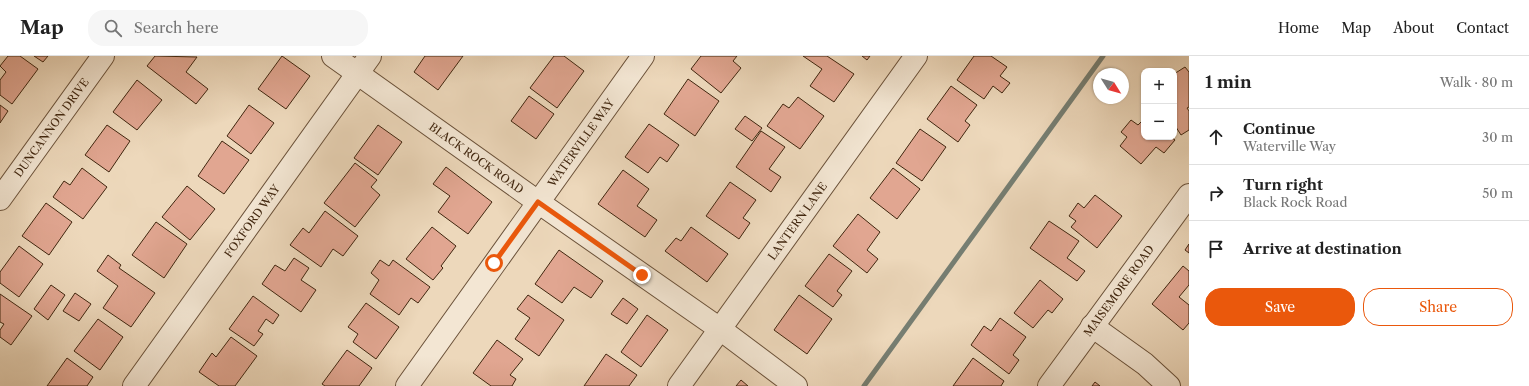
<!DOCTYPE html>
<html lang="en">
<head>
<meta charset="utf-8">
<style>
	body { margin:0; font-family:"Libre Caslon Text",serif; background:#f6f6f6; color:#222 }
	.controls { position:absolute; right:12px; top:12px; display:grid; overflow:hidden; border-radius:8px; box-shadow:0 1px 3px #0004 }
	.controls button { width:36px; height:36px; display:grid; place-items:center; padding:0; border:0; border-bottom:1px solid #e0e0e0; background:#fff; color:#222; font:20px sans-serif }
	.compass { position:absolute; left:1093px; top:12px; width:36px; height:36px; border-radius:50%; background:#fff; box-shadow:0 1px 3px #0004; rotate:127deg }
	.stop { position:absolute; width:12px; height:12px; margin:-9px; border:3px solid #ea580c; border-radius:50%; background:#fff }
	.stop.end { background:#ea580c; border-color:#fff; box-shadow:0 1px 4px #0008 }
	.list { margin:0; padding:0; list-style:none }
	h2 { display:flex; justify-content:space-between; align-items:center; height:52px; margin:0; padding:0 16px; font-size:17px }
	h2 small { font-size:13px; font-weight:400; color:#767676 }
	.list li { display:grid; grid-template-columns:26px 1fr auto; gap:12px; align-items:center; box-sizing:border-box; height:56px; padding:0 16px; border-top:1px solid #e0e0e0 }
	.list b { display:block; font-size:15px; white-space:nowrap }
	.list p { margin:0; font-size:13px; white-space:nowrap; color:#767676 }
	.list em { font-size:13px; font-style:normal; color:#767676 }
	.actions { display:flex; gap:8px; padding:12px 16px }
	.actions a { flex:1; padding:9px 0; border:1px solid #ea580c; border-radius:16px; text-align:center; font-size:14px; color:#ea580c }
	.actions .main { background:#ea580c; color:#fff }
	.icon { flex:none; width:22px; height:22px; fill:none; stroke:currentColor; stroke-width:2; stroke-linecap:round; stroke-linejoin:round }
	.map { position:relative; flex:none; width:1189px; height:330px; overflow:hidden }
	header { display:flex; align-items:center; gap:24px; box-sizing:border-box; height:56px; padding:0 20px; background:#fff; border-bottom:1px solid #e0e0e0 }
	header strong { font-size:19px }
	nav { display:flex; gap:22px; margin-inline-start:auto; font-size:14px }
	.search { width:280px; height:36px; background:#f6f6f6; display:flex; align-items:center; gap:10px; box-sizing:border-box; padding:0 14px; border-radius:16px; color:#767676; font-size:15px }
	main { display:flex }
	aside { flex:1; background:#fff }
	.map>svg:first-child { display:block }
</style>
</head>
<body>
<header>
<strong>Map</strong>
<div class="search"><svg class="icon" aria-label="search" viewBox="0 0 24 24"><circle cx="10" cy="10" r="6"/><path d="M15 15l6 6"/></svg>Search here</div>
<nav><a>Home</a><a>Map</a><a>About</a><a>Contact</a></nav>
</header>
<main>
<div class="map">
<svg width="1189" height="330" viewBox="0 0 1189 330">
	<rect width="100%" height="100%" fill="#edd8bb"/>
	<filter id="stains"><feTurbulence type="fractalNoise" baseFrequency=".005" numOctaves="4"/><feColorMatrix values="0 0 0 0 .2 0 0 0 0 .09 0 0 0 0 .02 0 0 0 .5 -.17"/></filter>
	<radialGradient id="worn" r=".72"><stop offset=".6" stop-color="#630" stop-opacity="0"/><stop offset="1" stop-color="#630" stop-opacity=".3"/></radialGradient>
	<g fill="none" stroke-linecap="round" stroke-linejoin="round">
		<polyline stroke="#767e72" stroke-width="5" points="864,330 1103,0"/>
	</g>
	<g fill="#e1a691" stroke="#40260f">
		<polygon points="8,0 20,0 38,13 12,48 0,39 0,24 6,16 0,10"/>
		<polygon points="34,0 48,0 43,6"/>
		<polygon points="155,0 197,1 186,16 208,33 196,48 147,10"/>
		<polygon points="282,0 310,20 286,53 258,33"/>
		<polygon points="425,0 463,0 438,34 414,16"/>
		<polygon points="554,0 564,0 584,15 557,52 530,32"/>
		<polygon points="701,0 737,0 733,5 741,12 721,37 691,13"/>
		<polygon points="803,0 827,0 854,18 834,46 810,30 822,13"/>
		<polygon points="862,0 870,0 867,4"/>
		<polygon points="974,0 991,0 1007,11 1000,20 1010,27 1002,37 993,30 984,43 957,24"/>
		<polygon points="1185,11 1189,16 1189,51 1187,52 1189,55 1189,74 1181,79 1174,68 1174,18"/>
		<polygon points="688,23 719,45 695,80 664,58"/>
		<polygon points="137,24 162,44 137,74 113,56"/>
		<polygon points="951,30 977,49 965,65 970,69 958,86 927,63"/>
		<polygon points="529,40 554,58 536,83 511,65"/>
		<polygon points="798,41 824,60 800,93 767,70 783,48 789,52"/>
		<polygon points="0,49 8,55 0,67"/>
		<polygon points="249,49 274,67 251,98 227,80"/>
		<polygon points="745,60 762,72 752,85 735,73"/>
		<polygon points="1144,63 1144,81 1171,81 1175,84 1164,97 1156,91 1141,108 1120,90 1127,81 1121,76 1131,64 1138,69"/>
		<polygon points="649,68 679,89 667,106 660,101 648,117 625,101"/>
		<polygon points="107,69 130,85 109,116 85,99"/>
		<polygon points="378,69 402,86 378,119 354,102"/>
		<polygon points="920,73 946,91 922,125 896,107"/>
		<polygon points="761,75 785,91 769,113 781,121 771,136 736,111"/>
		<polygon points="222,85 249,104 224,138 198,120"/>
		<polygon points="355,107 377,124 371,131 380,139 355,171 324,147"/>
		<polygon points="446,111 492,146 468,178 438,156 450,140 433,128"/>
		<polygon points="82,112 107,131 83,163 53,141 64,125 70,129"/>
		<polygon points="893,112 920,133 897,163 870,142"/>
		<polygon points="623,114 649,133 637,150 657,164 645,181 598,148"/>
		<polygon points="730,126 756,144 743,162 750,167 739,183 706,160"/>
		<polygon points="187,130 215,153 190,184 162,161"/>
		<polygon points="1095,139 1122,160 1097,192 1071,171 1076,165 1069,160 1078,147 1084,152"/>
		<polygon points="46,147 72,166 49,199 22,180"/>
		<polygon points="325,155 358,180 343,200 333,193 321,211 290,189 303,172 309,177"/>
		<polygon points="858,158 880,176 867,194 878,203 867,217 833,190"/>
		<polygon points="1049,165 1079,185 1067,202 1085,215 1077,225 1030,192"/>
		<polygon points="156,166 187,188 164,222 132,199"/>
		<polygon points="432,171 456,190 441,210 443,212 433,224 406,203"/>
		<polygon points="691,171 728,198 707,226 665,195 676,182 681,185"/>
		<polygon points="1189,188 1189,197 1185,194"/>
		<polygon points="19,190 43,208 19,241 0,227 0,216"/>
		<polygon points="559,194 603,225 591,242 574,231 562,247 535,228"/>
		<polygon points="829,198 852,215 837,235 842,239 833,251 805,230"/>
		<polygon points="108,199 121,209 119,212 155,237 131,271 103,252 118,230 97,215"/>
		<polygon points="294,202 309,212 301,224 316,234 301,256 262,228 275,209 285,215"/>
		<polygon points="380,204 389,210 393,204 430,231 418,247 411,242 399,259 370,238 379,224 371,217"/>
		<polygon points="1183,210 1189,215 1189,229 1179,241 1189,249 1189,267 1183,274 1152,248"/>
		<polygon points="1040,224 1063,243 1052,257 1048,254 1033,272 1014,257"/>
		<polygon points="51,229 65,239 48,264 34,253"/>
		<polygon points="75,237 91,248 79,265 63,255"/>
		<polygon points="0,238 32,260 11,289 0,281 0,274 4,268 0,266"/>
		<polygon points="528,239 564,264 539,300 515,283 530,262 517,253"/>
		<polygon points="799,239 832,263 807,298 774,274"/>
		<polygon points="253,240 279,259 273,268 266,263 258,275 263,278 254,290 229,273"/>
		<polygon points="623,242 638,253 627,268 611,258"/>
		<polygon points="366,247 399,271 376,303 353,286 358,278 348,271"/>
		<polygon points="647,259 668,274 641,311 621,296"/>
		<polygon points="1000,262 1026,281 1013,299 1019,304 1009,318 971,289 984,270 991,275"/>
		<polygon points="98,263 123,281 100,314 74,295"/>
		<polygon points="231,281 257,300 235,330 219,330 199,316 212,297 216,301"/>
		<polygon points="497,284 523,303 510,319 516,323 512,330 491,330 473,317"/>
		<polygon points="347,294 372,312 359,330 325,330 322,328"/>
		<polygon points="606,298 637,319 629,330 584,330"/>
		<polygon points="67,302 93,321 87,330 47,330"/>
		<polygon points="973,302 1004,325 1001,330 953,330"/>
		<polygon points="741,324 748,330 736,330"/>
		<polygon points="1095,326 1100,330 1092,330"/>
	</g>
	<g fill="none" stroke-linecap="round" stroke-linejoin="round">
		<defs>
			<g id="minor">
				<path id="s1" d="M333 0 538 146 720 273 796 330"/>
				<path id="s2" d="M0 143 103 0"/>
				<polyline points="1092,270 1145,308 1169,330"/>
				<path id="s3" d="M134 330 370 0"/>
				<path id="s4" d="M407 330 643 0"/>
				<path id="s5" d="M679 330 916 0"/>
				<path id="s6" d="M1049 330 1189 139"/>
			</g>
		</defs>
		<use href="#minor" stroke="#6b523a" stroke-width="24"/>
		<use href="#minor" stroke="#f3e6d3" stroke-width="22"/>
	</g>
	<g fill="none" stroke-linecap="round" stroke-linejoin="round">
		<polyline stroke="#ea580c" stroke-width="5" points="494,207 538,146 642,219"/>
	</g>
	<g text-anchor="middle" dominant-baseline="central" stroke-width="3" stroke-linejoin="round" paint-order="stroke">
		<g font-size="11" fill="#40260f" stroke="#f3e6d3">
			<text stroke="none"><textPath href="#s2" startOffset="88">DUNCANNON DRIVE</textPath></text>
			<text stroke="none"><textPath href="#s4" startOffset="299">WATERVILLE WAY</textPath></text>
			<text stroke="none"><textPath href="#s1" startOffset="176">BLACK ROCK ROAD</textPath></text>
			<text stroke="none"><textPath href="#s3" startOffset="203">FOXFORD WAY</textPath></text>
			<text stroke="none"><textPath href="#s5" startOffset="203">LANTERN LANE</textPath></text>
			<text stroke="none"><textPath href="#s6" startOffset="118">MAISEMORE ROAD</textPath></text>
		</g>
	</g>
	<rect width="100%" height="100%" filter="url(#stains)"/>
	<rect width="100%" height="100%" fill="url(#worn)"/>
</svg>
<div class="controls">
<button>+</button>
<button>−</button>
</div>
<svg class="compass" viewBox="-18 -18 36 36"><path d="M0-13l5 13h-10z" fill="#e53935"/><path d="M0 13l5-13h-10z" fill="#767676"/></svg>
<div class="stop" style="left:494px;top:207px"></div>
<div class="stop end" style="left:642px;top:219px"></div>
</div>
<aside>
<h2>1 min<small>Walk · 80 m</small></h2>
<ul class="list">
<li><svg class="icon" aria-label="ahead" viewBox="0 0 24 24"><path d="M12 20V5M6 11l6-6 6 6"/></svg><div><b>Continue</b><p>Waterville Way</p></div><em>30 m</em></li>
<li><svg class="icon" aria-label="right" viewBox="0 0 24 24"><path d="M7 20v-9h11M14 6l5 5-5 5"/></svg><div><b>Turn right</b><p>Black Rock Road</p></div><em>50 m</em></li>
<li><svg class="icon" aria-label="arrive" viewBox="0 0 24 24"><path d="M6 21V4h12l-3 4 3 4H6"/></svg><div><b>Arrive at destination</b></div></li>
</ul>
<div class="actions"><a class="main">Save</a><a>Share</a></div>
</aside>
</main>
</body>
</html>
